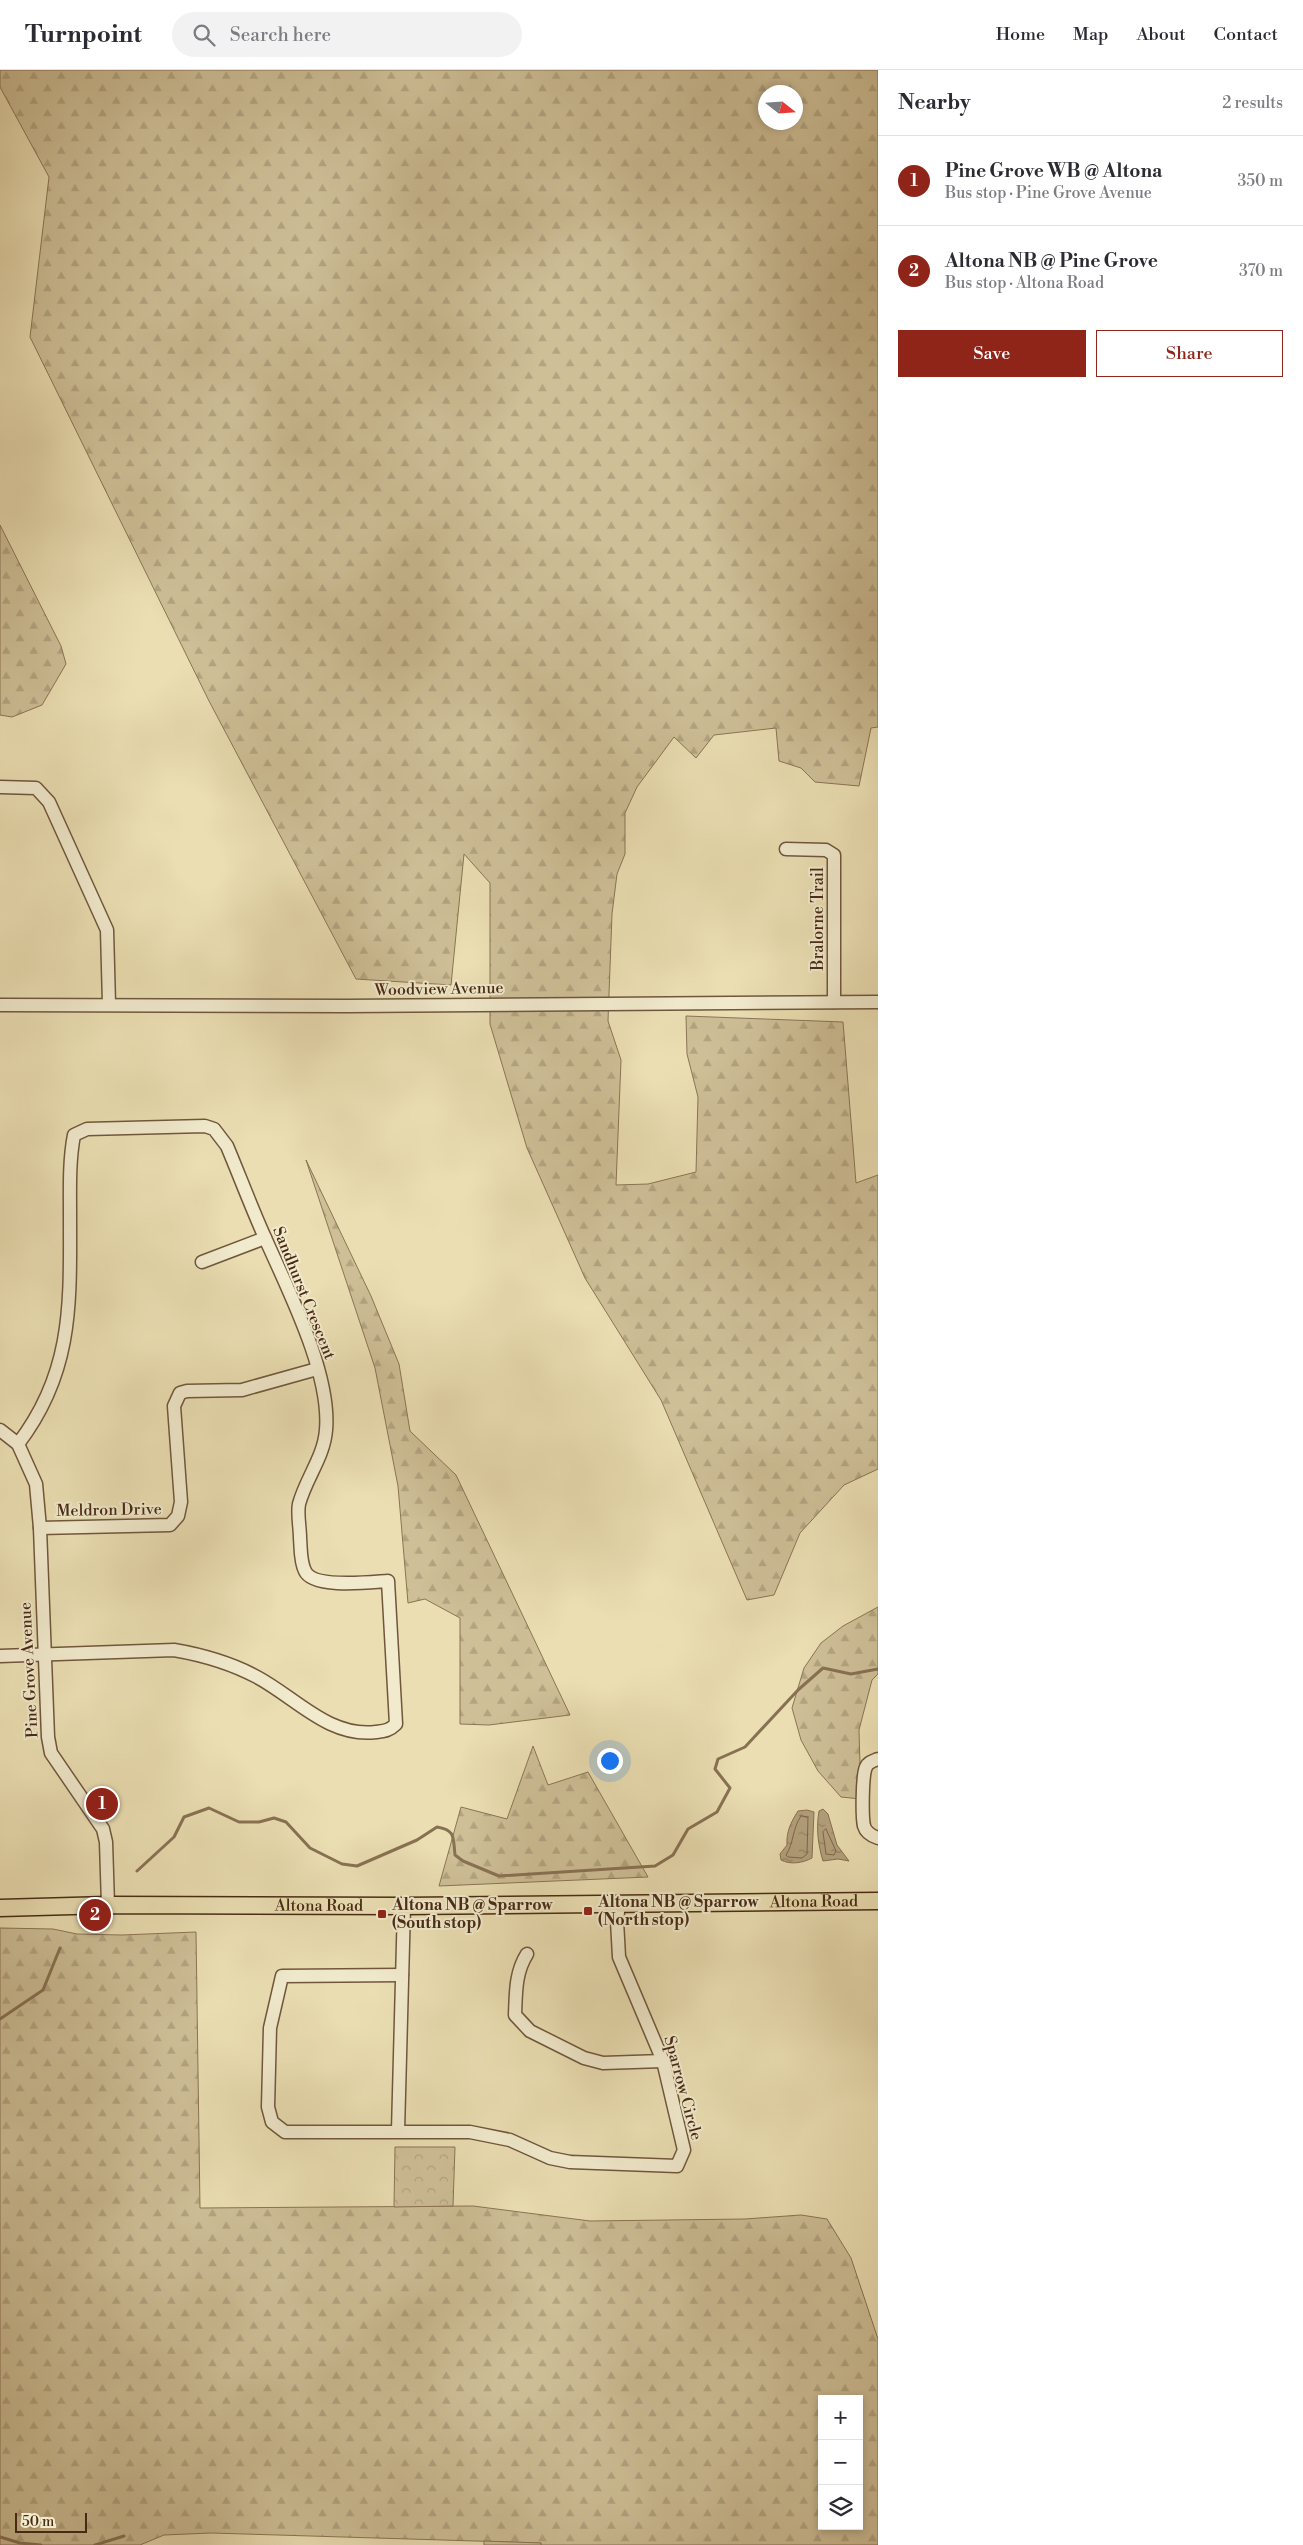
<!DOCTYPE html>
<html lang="en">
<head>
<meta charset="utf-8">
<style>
	body { margin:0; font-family:"Libre Bodoni",serif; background:#f2f2f3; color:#2b2b33 }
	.controls { position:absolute; right:15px; bottom:15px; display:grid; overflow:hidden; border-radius:0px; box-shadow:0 2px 8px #0003 }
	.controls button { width:45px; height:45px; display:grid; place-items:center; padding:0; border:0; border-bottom:1px solid #e1e1e2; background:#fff; color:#2b2b33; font:25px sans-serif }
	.compass { position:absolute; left:758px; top:15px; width:45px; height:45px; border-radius:50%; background:#fff; box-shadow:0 2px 8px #0003; rotate:107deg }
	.scale { position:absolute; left:15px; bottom:12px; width:72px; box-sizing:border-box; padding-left:5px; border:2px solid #482a15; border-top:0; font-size:14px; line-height:18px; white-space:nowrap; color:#482a15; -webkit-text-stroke:4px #f1eacd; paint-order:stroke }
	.you { position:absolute; left:609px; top:1690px; width:18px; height:18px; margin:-12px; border:4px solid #fff; border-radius:50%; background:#1a73e8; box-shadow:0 0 0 8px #1a73e833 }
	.badge { display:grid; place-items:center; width:32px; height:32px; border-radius:50%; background:#8f2418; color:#fff; font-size:16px; font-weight:700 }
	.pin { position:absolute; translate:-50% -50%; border:2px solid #fff; box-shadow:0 1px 5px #0006 }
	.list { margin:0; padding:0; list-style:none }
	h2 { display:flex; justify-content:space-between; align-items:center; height:65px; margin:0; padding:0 20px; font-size:21px }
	h2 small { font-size:16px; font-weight:400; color:#7c7c81 }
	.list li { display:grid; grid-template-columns:32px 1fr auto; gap:15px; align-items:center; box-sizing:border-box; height:90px; padding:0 20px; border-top:1px solid #e1e1e2 }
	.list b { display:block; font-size:19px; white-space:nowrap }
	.list p { margin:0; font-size:16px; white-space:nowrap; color:#7c7c81 }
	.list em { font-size:16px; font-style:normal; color:#7c7c81 }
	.actions { display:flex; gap:10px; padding:15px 20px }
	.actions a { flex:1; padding:11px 0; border:1px solid #8f2418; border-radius:0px; text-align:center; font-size:18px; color:#8f2418 }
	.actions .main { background:#8f2418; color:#fff }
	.icon { flex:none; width:28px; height:28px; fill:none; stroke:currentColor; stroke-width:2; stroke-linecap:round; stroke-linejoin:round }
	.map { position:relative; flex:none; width:878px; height:2475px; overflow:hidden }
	header { display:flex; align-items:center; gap:30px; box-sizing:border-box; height:70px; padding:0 25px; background:#fff; border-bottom:1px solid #e1e1e2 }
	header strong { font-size:24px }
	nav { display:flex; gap:28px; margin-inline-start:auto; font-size:18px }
	.search { width:350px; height:45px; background:#f2f2f3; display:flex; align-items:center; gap:12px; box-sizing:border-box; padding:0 18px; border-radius:28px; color:#7c7c81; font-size:19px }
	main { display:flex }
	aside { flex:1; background:#fff }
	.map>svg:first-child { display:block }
</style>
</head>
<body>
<header>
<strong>Turnpoint</strong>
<div class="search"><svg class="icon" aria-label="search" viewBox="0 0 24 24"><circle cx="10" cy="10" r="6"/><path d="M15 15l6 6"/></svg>Search here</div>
<nav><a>Home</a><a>Map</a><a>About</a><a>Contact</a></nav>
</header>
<main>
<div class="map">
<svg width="878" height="2475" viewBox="0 0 878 2475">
	<defs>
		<pattern id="forest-firs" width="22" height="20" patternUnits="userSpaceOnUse" patternTransform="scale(1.25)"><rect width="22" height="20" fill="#cebf97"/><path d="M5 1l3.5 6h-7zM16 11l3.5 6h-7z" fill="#b2a481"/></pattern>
		<pattern id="park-crowns" width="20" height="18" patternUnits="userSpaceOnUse" patternTransform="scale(1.25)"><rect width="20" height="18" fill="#cebf97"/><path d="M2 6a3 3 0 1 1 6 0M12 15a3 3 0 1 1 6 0" fill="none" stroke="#b2a481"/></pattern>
		<pattern id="water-ripples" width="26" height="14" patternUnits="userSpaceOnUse" patternTransform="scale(1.25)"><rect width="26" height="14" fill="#b3a17d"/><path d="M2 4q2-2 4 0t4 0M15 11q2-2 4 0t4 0" fill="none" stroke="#948365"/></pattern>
	</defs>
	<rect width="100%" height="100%" fill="#eadeb2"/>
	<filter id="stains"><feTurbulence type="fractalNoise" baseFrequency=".004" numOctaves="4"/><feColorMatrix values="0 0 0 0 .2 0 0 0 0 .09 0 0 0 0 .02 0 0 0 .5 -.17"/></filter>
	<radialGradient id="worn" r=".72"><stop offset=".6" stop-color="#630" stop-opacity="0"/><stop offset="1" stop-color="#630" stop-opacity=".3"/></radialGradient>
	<g fill="url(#forest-firs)" stroke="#8b7456" fill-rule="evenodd">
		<path d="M0 0H878V657L871 658 859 716 815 712 801 698 779 691 776 658 714 665 696 688 674 667 637 717 625 743V784L617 804 612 844 608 951 621 990 616 1115 648 1114 696 1102 698 1027 687 984 686 946 843 952 856 1113 878 1105V1399L844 1415 800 1463 774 1525 747 1530 661 1330 585 1208 527 1078 490 954V813L464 784 451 915 356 909 209 631 30 267 49 107 0 17ZM766 22H796V52H766Z"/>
		<polygon points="0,455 61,576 66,594 42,635 12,647 0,645"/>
		<polygon points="306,1090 371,1226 399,1294 410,1361 456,1405 570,1645 489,1655 460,1654 460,1548 425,1529 408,1533 398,1416 375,1298"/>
		<polygon points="878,1537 878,1604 872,1610 859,1660 861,1729 841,1727 818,1701 801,1670 792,1638 804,1598 821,1573 843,1556"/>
		<polygon points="533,1676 548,1715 588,1702 648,1807 439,1816 461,1737 507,1749"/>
		<path d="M0 1858 53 1859 77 1864 122 1865 196 1862 200 2138 473 2136 590 2151 745 2149 801 2145 827 2149 851 2188 878 2269V2475H541V2473L211 2463 164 2465 140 2475H0ZM822 2329H859V2456H822Z"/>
	</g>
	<g fill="url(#park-crowns)" stroke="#8b7456">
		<polygon points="395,2077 455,2077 453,2136 394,2137"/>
		<polygon points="484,2471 541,2473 541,2475 484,2475"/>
	</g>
	<g fill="url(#water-ripples)" stroke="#887153">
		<path d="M823 1739 828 1744 837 1775 849 1791 838 1789 823 1791C818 1775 816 1758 819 1741Z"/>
		<path d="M807 1740 814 1742 812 1788C803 1793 790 1795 781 1790L780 1784 787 1775C786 1762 791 1752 798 1741Z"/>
	</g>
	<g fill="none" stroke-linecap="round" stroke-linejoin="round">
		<g stroke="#7e6649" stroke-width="1">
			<path d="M801 1746 808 1747 807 1784 802 1788 788 1787 786 1785C794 1773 792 1759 801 1746Z"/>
			<polygon points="826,1759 836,1781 834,1785 826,1784 823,1762"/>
		</g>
		<g stroke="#887153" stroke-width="3">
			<path d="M137 1801 174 1767 184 1747 209 1738 239 1752H259L274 1748 286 1752 310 1778 342 1794 357 1796 417 1770 437 1757C456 1760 453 1768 455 1785L463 1791 499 1806 655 1796 673 1785 688 1759 717 1742 730 1718 715 1699 718 1689 745 1677 798 1620 823 1598 851 1604 878 1599"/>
			<polyline points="0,1949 43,1920 60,1878"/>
			<polyline points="0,2467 20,2473 41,2475"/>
			<polyline points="95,2475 124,2466"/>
		</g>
		<defs>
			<g id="minor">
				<polyline points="0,717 36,718 49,732 107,860 109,934"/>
				<polyline points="786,779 826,780 834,785 834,932"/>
				<polyline points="0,935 347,936 878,932"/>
				<polyline points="202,1192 265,1168"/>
				<polyline points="0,1360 18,1374 36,1414 40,1458 48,1667 51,1683 103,1759 106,1772 108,1835"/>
				<polyline points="40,1458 170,1455 178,1446 181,1432 174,1336 180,1323 187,1321 242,1320 317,1299"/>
				<path d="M0 1586 174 1580C203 1585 231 1593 257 1607 295 1627 329 1668 376 1662 384 1661 389 1661 396 1654L388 1511C371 1512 313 1519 305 1501 300 1491 301 1479 300 1468 300 1457 297 1444 299 1434 306 1408 324 1387 326 1360 331 1304 289 1222 266 1170 252 1139 240 1107 227 1076L214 1059 205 1056 87 1059 74 1065C69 1091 70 1118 70 1145 70 1231 74 1301 18 1374"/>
				<path d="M878 1689C873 1691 868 1692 866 1697 862 1706 862 1747 864 1756 866 1763 872 1766 878 1768"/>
				<path d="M527 1884C515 1903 516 1923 515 1945L530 1961 584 1988 603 1993 663 1991"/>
				<polyline points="402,1905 282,1906 270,1958 268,2037 272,2052 285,2062 470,2062 510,2070 550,2088 570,2092 677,2096 684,2080 663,1991 619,1887 617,1851 619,1833"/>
				<polyline points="398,2061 404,1836"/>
			</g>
			<g id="major">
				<path id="s1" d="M0 1838 108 1835 404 1836 878 1831"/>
			</g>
		</defs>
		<use href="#minor" stroke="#70573c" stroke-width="15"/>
		<use href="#major" stroke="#482a15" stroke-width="19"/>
		<use href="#minor" stroke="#f1eacd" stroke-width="12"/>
		<use href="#major" stroke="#eadeb2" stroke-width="16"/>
	</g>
	<g fill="#8f2418" stroke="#f1eacd" stroke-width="2">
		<rect x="583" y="1836" width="10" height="10" rx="2.5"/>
		<rect x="377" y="1839" width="10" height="10" rx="2.5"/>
	</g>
	<g text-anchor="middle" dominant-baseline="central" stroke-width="4" stroke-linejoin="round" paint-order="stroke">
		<g font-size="16" fill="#482a15" stroke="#f1eacd">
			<text transform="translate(818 849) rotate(-90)">Bralorne Trail</text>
			<text transform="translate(439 919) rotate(-1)">Woodview Avenue</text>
			<text transform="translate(304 1223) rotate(68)">Sandhurst Crescent</text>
			<text transform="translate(109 1440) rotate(-1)">Meldron Drive</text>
			<text transform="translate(29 1600) rotate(-93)">Pine Grove Avenue</text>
			<text stroke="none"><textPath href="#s1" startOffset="814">Altona Road</textPath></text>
			<text stroke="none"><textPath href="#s1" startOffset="319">Altona Road</textPath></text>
			<text transform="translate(683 2018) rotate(75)">Sparrow Circle</text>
		</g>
		<g font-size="16" font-weight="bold" fill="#482a15" stroke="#f1eacd" text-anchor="start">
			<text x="598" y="1832">Altona NB @ Sparrow<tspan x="598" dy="18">(North stop)</tspan></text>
			<text x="392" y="1835">Altona NB @ Sparrow<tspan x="392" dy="18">(South stop)</tspan></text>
		</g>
	</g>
	<rect width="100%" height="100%" filter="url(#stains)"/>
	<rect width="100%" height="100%" fill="url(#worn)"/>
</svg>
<div class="controls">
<button>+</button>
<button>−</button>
<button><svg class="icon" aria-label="layers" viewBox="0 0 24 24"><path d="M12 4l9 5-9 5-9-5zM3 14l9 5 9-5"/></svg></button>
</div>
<svg class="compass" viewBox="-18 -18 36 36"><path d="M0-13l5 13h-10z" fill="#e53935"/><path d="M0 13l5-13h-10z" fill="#7c7c81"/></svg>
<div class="scale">50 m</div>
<div class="you"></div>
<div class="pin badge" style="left:102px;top:1734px">1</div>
<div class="pin badge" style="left:95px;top:1845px">2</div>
</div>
<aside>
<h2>Nearby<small>2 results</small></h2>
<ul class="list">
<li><span class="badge">1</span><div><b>Pine Grove WB @ Altona</b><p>Bus stop · Pine Grove Avenue</p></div><em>350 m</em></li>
<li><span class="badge">2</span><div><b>Altona NB @ Pine Grove</b><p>Bus stop · Altona Road</p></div><em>370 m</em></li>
</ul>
<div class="actions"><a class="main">Save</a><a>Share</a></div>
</aside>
</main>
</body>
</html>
